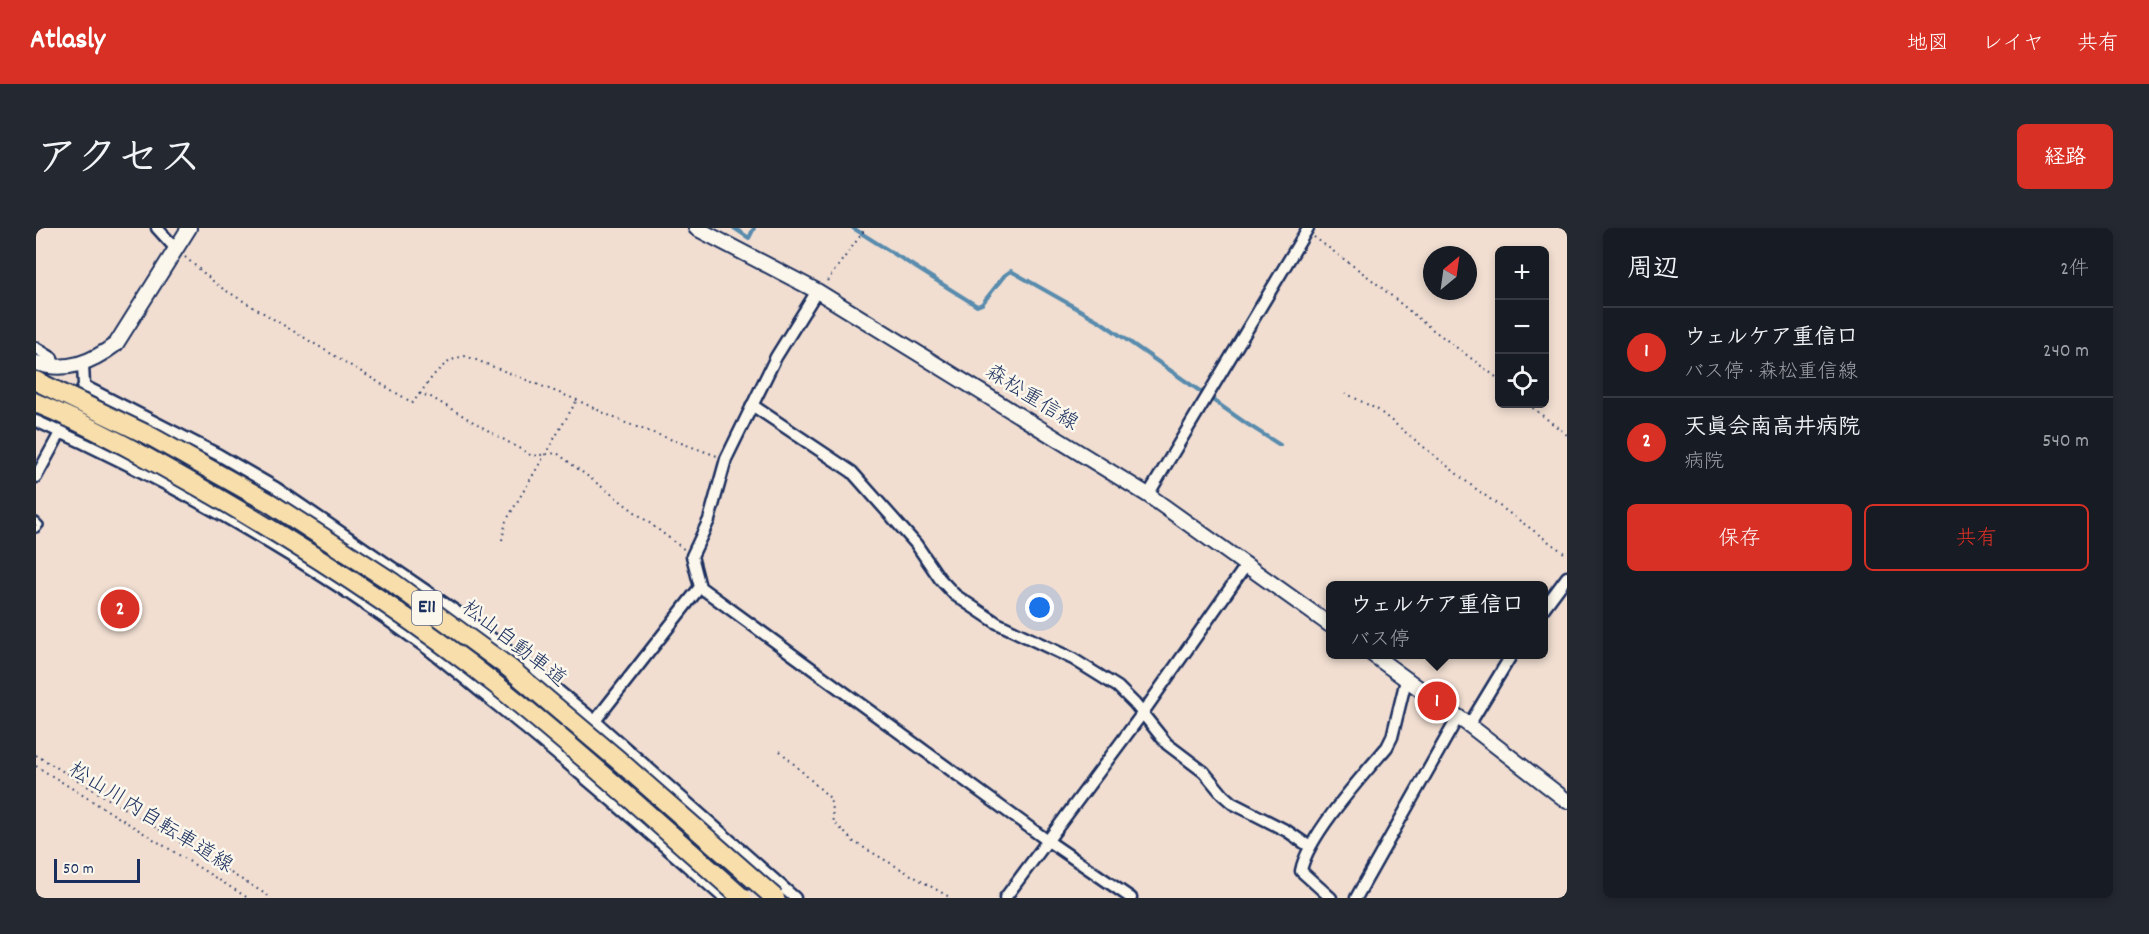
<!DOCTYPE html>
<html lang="ja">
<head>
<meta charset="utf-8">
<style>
	body { margin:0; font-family:Dekko,"Klee One",sans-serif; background:#242831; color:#f1f3f6 }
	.controls { position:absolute; right:18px; top:18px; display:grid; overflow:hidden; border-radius:9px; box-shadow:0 3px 9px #0003 }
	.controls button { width:54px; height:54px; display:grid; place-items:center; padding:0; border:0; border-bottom:2px solid #363941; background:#171b24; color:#f1f3f6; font:30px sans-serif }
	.compass { position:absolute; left:1387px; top:18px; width:54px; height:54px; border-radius:50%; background:#171b24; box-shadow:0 3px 9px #0003; rotate:29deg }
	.scale { position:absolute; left:18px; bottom:15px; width:86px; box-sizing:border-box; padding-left:6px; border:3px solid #1b2f5e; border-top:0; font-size:16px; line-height:21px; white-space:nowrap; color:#1b2f5e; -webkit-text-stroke:4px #fbf7ec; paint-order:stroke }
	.you { position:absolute; left:1004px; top:380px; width:21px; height:21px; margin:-15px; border:4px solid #fff; border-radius:50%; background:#1a73e8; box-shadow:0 0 0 9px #1a73e833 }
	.badge { display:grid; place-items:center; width:39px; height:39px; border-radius:50%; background:#d93025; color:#fff; font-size:20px; font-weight:700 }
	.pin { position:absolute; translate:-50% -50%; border:3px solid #fff; box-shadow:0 2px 6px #0006 }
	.popup { position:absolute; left:1290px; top:353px; width:222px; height:78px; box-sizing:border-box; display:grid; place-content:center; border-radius:9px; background:#171b24; filter:drop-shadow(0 2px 4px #0005); font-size:20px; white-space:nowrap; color:#9ea1a6 }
	.popup b { font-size:22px; color:#f1f3f6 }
	.popup::after { content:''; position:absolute; left:50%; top:100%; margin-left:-12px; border:12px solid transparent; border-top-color:#171b24 }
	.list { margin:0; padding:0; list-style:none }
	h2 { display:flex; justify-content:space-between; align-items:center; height:78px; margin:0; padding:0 24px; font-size:26px }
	h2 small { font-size:20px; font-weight:400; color:#9ea1a6 }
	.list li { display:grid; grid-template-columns:39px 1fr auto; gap:18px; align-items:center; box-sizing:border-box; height:90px; padding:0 24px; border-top:2px solid #363941 }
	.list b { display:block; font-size:22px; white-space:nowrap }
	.list p { margin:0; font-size:20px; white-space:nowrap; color:#9ea1a6 }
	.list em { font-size:20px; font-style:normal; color:#9ea1a6 }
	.actions { display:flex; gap:12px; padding:18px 24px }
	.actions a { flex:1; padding:14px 0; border:2px solid #d93025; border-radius:9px; text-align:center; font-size:21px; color:#d93025 }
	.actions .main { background:#d93025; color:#fff }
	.icon { flex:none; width:33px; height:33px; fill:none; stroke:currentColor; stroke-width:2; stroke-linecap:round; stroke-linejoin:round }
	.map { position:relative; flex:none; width:1531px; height:670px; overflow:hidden; border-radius:9px }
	header { display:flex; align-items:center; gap:36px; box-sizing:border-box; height:84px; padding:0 30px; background:#d93025; color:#fff }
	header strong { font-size:28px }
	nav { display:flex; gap:33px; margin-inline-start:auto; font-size:21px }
	.intro { display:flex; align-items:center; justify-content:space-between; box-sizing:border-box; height:144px; padding:0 36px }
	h1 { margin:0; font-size:42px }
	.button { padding:15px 27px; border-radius:9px; background:#d93025; color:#fff; font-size:21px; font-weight:700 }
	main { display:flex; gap:36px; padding:0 36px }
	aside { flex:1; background:#171b24; border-radius:9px; box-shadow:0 3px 9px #0003 }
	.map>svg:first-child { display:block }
</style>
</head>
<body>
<header>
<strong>Atlasly</strong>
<nav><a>地図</a><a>レイヤ</a><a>共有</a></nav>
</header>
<div class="intro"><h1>アクセス</h1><a class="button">経路</a></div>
<main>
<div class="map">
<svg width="1531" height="670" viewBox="0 0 1531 670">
	<rect width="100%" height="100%" fill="#f1ded1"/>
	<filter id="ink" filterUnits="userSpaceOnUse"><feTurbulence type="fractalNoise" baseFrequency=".0167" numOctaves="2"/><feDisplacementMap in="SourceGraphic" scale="12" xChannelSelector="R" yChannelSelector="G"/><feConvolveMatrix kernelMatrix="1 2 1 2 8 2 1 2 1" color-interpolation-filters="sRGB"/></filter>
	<g filter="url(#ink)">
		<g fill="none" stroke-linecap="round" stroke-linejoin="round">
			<g stroke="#588bad" stroke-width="4">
				<polyline points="698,0 713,10 718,0"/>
				<polyline points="817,0 941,78 946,76 968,48 975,43 1065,94 1211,196 1244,217"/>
			</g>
			<defs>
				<polyline id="lane" points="0,293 4,297 0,301"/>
				<g id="street">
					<polyline points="121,0 140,21"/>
					<polyline points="781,63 740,129 690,231 673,292 656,328 664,359 1012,613 1095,670"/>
					<polyline points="0,120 16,130 18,138"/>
					<polyline points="48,158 183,227 240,260 421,384 491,437 559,493 759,670"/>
					<polyline points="46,162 48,158 47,136"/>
					<polyline points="716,177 816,244 880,316 904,351 919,367 961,395 1037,431 1082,459 1099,476 1131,516 1168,544 1187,567 1196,575 1251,603 1274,619"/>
					<path d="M0 193C138 255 271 331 392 421 414 438 435 456 456 473 535 536 611 603 688 670"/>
					<polyline points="0,249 35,185"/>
					<polyline points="1112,267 1272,0"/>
					<polyline points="1508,380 1531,349"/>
					<polyline points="559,493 664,359"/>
					<polyline points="1433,497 1476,426"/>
					<polyline points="969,670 1106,486 1211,336"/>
					<path d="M1295 670 1265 643C1271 609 1327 547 1351 519L1356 509 1370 452"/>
					<polyline points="1320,670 1422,489"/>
				</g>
				<g id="secondary">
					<polyline points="660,0 781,63 1112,267 1294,397"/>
					<path d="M0 135C31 145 56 134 80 116L153 0"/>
					<polyline points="1336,426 1433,497 1531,573"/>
				</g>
			</defs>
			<use href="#lane" stroke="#1b2f5e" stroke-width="10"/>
			<use href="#street" stroke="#1b2f5e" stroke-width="15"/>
			<use href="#secondary" stroke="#1b2f5e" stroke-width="18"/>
			<g stroke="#1b2f5e" stroke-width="2" stroke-dasharray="1.5 4.5" stroke-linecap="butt">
				<polyline points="1278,9 1335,51 1388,95 1464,152"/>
				<polyline points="149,29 184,59 377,175 383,166 393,168 496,228 521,225 649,322"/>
				<polyline points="791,53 830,0"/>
				<polyline points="1309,165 1342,182 1436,258 1531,327"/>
				<path d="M384 166C395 149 409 130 430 128L541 172 587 194 681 228"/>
				<polyline points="1492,176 1531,207"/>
				<polyline points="466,312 470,293 541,172"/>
				<polyline points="744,523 794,570 798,594 818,614 915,670"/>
				<polyline points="0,527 236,670"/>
				<polyline points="0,538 212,670"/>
			</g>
			<use href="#lane" stroke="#fbf7ec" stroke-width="5"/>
			<use href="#street" stroke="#fbf7ec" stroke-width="10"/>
			<use href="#secondary" stroke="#fbf7ec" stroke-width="14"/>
			<defs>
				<g id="highway-bridge">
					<polyline points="0,153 116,209 234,275 356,354 472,439 581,531 739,670"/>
					<path d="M0 175C61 200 119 234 177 267 273 323 372 387 459 456 544 524 625 598 706 670"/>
				</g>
			</defs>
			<use href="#highway-bridge" stroke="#1b2f5e" stroke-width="22" stroke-linecap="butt"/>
			<use href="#highway-bridge" stroke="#f8deab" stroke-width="18"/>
		</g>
	</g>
	<g text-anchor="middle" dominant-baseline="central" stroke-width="5" stroke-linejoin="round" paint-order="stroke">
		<rect fill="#fbf7ec" stroke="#5e6b89" stroke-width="1.5" x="376" y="363" width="30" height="34" rx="4.5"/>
		<g font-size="20" font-weight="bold" fill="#1b2f5e">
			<text x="391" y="380">E11</text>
		</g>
		<g font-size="21" fill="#1b2f5e" stroke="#fbf7ec">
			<text transform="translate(995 171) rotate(32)">森松重信線</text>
			<text transform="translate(477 417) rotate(38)">松山自動車道</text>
			<text transform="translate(114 591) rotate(32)">松山川内自転車道線</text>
		</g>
	</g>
</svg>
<div class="controls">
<button>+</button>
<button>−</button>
<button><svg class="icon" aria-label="locate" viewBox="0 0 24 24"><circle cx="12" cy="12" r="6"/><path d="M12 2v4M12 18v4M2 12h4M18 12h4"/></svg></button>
</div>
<svg class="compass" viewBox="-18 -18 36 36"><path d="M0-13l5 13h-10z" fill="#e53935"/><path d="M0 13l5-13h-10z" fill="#9ea1a6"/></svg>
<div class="scale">50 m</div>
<div class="you"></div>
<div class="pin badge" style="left:1401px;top:473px">1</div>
<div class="popup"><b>ウェルケア重信口</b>バス停</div>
<div class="pin badge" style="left:84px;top:381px">2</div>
</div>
<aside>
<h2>周辺<small>2件</small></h2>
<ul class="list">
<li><span class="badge">1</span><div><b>ウェルケア重信口</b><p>バス停 · 森松重信線</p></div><em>240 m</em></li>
<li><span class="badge">2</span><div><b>天眞会南高井病院</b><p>病院</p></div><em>540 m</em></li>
</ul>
<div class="actions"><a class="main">保存</a><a>共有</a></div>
</aside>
</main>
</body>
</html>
